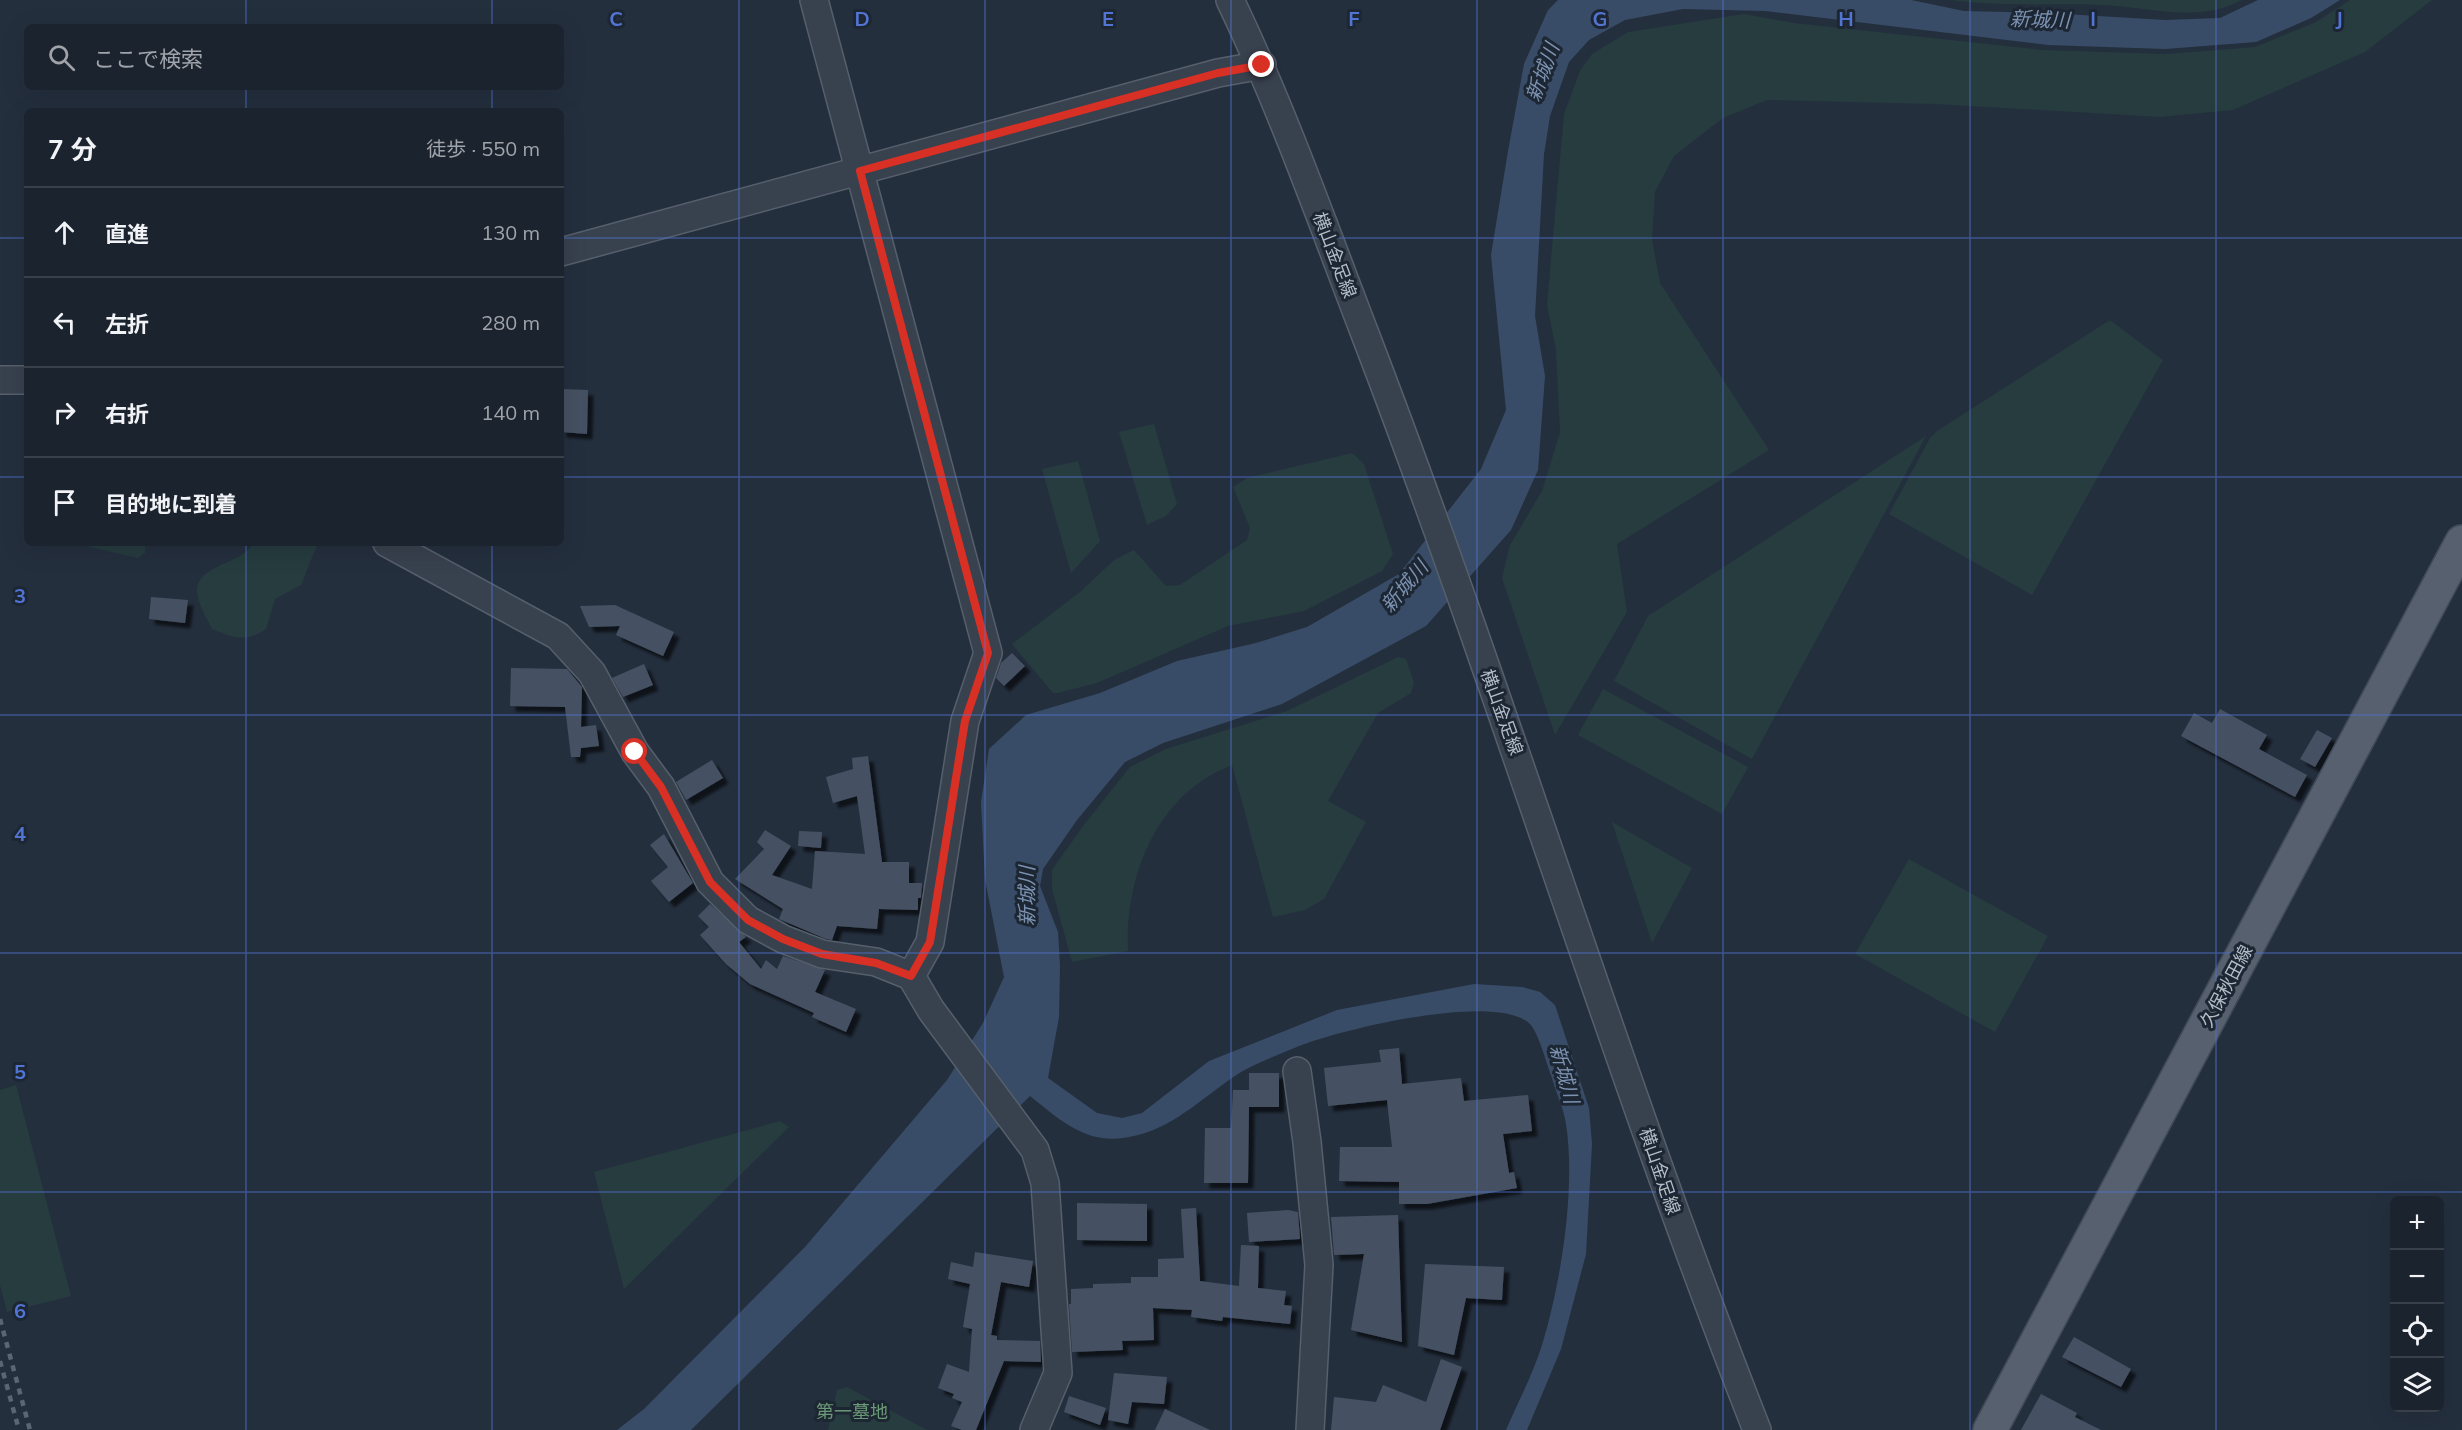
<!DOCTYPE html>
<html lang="ja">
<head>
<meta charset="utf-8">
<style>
	body { margin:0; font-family:Mulish,"Noto Sans JP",sans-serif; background:#242b36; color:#f1f3f6 }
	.controls { position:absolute; right:18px; bottom:18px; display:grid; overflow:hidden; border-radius:9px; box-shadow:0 6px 24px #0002 }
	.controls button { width:54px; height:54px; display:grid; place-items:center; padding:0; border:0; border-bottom:2px solid #39404a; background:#1b232e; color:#f1f3f6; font:30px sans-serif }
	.stop { position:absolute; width:18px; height:18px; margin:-14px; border:4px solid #d93025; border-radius:50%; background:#fff }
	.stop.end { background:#d93025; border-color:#fff; box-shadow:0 2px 6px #0008 }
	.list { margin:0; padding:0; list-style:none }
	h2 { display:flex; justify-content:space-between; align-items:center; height:78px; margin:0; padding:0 24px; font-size:26px }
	h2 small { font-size:20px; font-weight:400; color:#a0a4aa }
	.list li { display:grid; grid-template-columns:39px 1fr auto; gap:18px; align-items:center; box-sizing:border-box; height:90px; padding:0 24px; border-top:2px solid #39404a }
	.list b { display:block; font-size:22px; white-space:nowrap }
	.list em { font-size:20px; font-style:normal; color:#a0a4aa }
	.icon { flex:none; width:33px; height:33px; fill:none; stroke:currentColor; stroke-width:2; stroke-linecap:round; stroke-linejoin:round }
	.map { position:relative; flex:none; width:2462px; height:1430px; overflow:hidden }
	.search { position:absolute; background:#1b232e; box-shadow:0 6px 24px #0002; left:24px; top:24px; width:540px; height:66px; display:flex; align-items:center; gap:15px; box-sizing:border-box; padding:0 21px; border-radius:9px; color:#a0a4aa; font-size:22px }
	.panel { position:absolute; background:#1b232e; box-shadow:0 6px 24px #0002; left:24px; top:108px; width:540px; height:438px; border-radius:9px }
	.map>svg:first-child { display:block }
</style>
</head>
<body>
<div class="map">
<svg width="2462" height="1430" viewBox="0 0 2462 1430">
	<defs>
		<filter id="shadow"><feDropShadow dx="5.5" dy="5.5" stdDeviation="1.5" flood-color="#0009"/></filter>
	</defs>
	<rect width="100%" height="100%" fill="#242f3e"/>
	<g fill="#263c3f">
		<path d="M1951 0H2242C2197 24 2151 7 2103 5 2052 3 2002 7 1951 0Z"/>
		<polygon points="2350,0 2432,0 2365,52 2233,110 2160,117 1935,104 1767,100 1723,118 1674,156 1655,192 1652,239 1660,283 1769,450 1617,544 1627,612 1555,735 1502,578 1510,545 1542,491 1560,432 1556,350 1547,304 1564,114 1580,71 1592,54 1628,32 1744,14 1794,23 2044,50 2166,54 2255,47 2316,22"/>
		<polygon points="2110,320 2163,360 2032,595 1889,514 1930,438 1937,431"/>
		<polygon points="1154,424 1177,504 1166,516 1147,525 1119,432"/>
		<polygon points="1926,436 1752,759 1614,681 1648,616"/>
		<polygon points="1352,453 1364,464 1393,554 1382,571 1304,611 1228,626 1097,683 1058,693 1053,693 1012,644 1080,592 1114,560 1134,550 1166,586 1180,585 1247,540 1250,528 1233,487 1247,478"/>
		<polygon points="1078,461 1100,541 1071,573 1042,469"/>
		<polygon points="72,543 145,543 145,553 138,558"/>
		<path d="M253 543H318L301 585 275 599 266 629C244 643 235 638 212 629 207 619 201 609 198 598 189 564 242 566 253 543Z"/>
		<path d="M1398 657 1406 659 1414 683 1411 693 1378 713 1328 801 1366 822 1324 899 1305 910 1273 917 1232 765C1157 794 1125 875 1128 951L1072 962 1052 889V870L1083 826 1130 767 1166 749 1287 711Z"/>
		<polygon points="1603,689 1748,767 1722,814 1578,735"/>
		<polygon points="1612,822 1692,868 1652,943"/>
		<polygon points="1909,859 2048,936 1995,1032 1855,954"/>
		<polygon points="16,1085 71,1296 7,1312 0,1285 0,1090"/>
		<polygon points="780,1121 789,1127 624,1289 594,1172"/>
		<polygon points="847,1387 927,1430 828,1430 837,1390"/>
	</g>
	<path fill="#394c67" d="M1558 0H1911L1964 11 2047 13 2165 20 2220 18 2258 0H2340L2311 18 2256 42 2165 49 2048 45 1766 11 1683 9 1625 20 1589 40 1569 62 1550 116 1544 154 1535 316 1545 376 1538 470 1511 530 1426 626 1282 704 1163 743 1125 762 1077 820 1043 869 1040 886 1058 932 1060 966 1059 1017 1048 1078 1097 1113 1122 1118 1142 1113 1209 1061 1337 1010 1474 984 1522 987 1540 992 1555 1005 1589 1108 1592 1144 1586 1254 1561 1349 1527 1430H1506C1518 1402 1533 1374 1542 1345 1561 1283 1576 1188 1566 1124 1564 1109 1556 1093 1552 1078 1547 1065 1539 1034 1530 1024 1496 991 1340 1030 1299 1046 1280 1054 1259 1062 1241 1072 1209 1092 1176 1126 1138 1135 1090 1148 1065 1124 1030 1096L691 1430H617L644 1409 805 1247 947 1080 983 1023 1004 977 985 879 981 802 989 749 1026 715 1100 693 1177 661 1256 643 1307 627 1399 574 1481 469 1506 410 1491 255 1508 151 1524 64 1548 10Z"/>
	<g fill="#455162" filter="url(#shadow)">
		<polygon points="561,389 588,390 587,434 561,432"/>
		<polygon points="151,597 188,600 185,623 149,619"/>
		<polygon points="615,605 674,632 663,656 616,635 620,626 589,627 580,606"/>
		<polygon points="1012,653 1025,666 1004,686 996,678 1001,663"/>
		<polygon points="644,664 653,685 623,697 612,678"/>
		<polygon points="511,668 567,669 582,687 581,727 596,725 599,746 581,748 580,757 571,757 565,707 510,706"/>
		<polygon points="2220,709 2267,735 2259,749 2307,775 2295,797 2181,736 2194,713 2212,723"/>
		<polygon points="2317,730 2332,738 2315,767 2300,759"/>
		<polygon points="868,756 882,862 909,862 909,883 922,883 921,898 918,898 918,910 879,909 877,929 837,926 832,940 826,939 779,919 783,909 735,879 764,849 757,842 765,830 791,846 772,875 812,889 815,851 865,854 857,796 833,803 826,777 853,769 852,758"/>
		<polygon points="712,760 723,778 686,800 676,782"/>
		<polygon points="799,831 822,832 821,848 798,846"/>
		<polygon points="664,834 693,883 669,902 651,881 668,867 650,845"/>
		<polygon points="710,904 746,937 739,942 761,969 766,960 777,969 783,956 825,970 815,992 856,1009 846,1032 812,1017 814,1013 750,984 726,964 700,935 709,927 698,916"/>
		<polygon points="1399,1048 1402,1084 1461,1078 1464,1101 1528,1095 1532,1131 1503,1134 1509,1173 1514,1172 1517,1188 1427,1204 1399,1204 1399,1182 1339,1181 1340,1147 1392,1147 1387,1100 1328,1106 1324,1068 1381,1062 1379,1050"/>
		<polygon points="1249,1073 1279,1073 1279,1107 1249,1107 1248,1183 1204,1183 1205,1128 1231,1128 1233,1090 1249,1090"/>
		<polygon points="1077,1203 1147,1204 1147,1241 1077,1240"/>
		<polygon points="1196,1208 1200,1281 1239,1286 1241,1245 1259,1246 1258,1288 1286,1291 1284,1305 1292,1306 1290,1324 1223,1317 1222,1321 1191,1317 1192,1310 1153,1308 1154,1340 1122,1341 1123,1350 1072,1352 1069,1304 1071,1304 1071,1289 1093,1288 1093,1284 1131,1283 1131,1277 1158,1277 1158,1259 1184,1258 1181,1209"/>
		<polygon points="1288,1210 1298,1212 1300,1239 1249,1242 1247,1213"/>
		<polygon points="1398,1215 1402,1342 1351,1330 1364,1254 1334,1255 1331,1217"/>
		<polygon points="975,1252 1033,1261 1029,1287 1001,1282 991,1335 997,1336 997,1340 1040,1341 1041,1362 1004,1361 976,1430 962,1430 951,1426 962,1402 952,1398 954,1394 938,1388 947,1364 969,1372 972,1329 963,1327 970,1284 948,1279 951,1262 973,1267"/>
		<polygon points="1425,1264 1504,1267 1502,1300 1466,1298 1454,1355 1418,1346"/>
		<polygon points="2074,1337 2131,1369 2121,1387 2062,1357"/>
		<polygon points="1441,1359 1462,1367 1440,1430 1331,1430 1334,1397 1376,1402 1383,1385 1426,1402"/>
		<polygon points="1114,1373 1167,1377 1164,1404 1132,1402 1128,1424 1108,1420"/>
		<polygon points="2041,1394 2077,1413 2075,1417 2101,1430 2021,1430"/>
		<polygon points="1069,1396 1106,1408 1100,1425 1064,1412"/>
		<polygon points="1165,1409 1210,1430 1155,1430"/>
	</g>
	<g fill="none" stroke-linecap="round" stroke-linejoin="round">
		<defs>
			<g id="minor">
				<polyline points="814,0 988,653 965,721 930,942 911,976"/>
				<path d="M1230 0C1282 108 1322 222 1365 334 1504 696 1615 1069 1757 1430"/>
				<polyline points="561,252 1218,73 1262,65"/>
				<polyline points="0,380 27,380"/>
				<polyline points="387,543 558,636 592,673 635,752 661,787 710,882 748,920 783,939 822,954 876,962 911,976 931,1010 1035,1150 1045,1183 1058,1373 1034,1430"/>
				<polyline points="1297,1071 1307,1142 1319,1265 1310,1430"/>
			</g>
			<polyline id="major" points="1990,1430 2462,542"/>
		</defs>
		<use href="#minor" stroke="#565f6c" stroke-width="30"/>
		<use href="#major" stroke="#414a57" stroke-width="36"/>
		<use href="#minor" stroke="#38414e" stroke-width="27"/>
		<use href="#major" stroke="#56606e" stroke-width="33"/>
		<g stroke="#5a6575" stroke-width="4.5" stroke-dasharray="6 6" stroke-linecap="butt">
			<polyline points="0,1319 30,1430"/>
			<polyline points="0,1361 19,1430"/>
		</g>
	</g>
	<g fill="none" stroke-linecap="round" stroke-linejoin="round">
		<polyline stroke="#d93025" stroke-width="8" points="635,752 661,787 710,882 748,920 783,939 822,954 876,963 911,976 930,942 965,721 988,653 860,171 1218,73 1262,65"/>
	</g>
	<path fill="none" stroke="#5274d3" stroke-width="1.5" stroke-opacity="0.55" d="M246 0V27M492 0V27M739 0V1430M985 0V1430M1231 0V1430M1477 0V1430M1723 0V1430M1970 0V1430M2216 0V1430M246 87V111M492 87V111M0 238H27M561 238H2462M0 477H27M561 477H2462M246 543V1430M492 543V1430M0 715H2462M0 953H2462M0 1192H2462"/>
	<g text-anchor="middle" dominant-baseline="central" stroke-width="6" stroke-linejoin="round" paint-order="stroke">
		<g font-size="18" fill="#b4bcc9" stroke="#1d2633">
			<text transform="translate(1335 255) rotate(69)">横山金足線</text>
			<text transform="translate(1502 712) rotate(70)">横山金足線</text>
			<text transform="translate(2226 986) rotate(-62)">久保秋田線</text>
			<text transform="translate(1660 1171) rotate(71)">横山金足線</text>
		</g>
		<g font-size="18" fill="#6b9a76" stroke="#1d2633">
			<text x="852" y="1411">第一墓地</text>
		</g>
		<g font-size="20" font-style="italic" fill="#7c92b1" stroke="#1d2633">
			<text transform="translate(2040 19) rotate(2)">新城川</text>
			<text transform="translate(1542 72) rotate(-70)">新城川</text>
			<text transform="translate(1404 586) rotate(-50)">新城川</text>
			<text transform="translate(1026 896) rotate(-90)">新城川</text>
			<text transform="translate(1565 1074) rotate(75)">新城川</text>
		</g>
	</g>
	<g font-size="20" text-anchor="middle" font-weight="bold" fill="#5274d3" stroke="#1d2633" stroke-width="6" stroke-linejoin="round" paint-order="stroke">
		<text x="616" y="26">C</text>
		<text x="862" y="26">D</text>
		<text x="1108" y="26">E</text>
		<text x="1354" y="26">F</text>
		<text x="1600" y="26">G</text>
		<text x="1846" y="26">H</text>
		<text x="2093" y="26">I</text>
		<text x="2339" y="26">J</text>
		<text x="20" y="603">3</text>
		<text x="20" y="841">4</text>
		<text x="20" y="1079">5</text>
		<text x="20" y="1318">6</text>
	</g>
</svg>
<div class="controls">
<button>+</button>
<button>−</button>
<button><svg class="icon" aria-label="locate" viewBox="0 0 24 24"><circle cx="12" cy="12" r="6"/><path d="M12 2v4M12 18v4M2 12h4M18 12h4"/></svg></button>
<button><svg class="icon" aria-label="layers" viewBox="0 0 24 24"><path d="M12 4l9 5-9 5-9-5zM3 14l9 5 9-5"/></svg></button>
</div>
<div class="stop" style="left:635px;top:752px"></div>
<div class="stop end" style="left:1262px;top:65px"></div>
<div class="search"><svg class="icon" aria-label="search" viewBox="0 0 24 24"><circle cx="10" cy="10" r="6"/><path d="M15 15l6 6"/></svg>ここで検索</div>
<section class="panel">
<h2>7 分<small>徒歩 · 550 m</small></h2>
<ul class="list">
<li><svg class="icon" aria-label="ahead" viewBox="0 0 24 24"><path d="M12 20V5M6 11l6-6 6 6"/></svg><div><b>直進</b></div><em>130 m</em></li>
<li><svg class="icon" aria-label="left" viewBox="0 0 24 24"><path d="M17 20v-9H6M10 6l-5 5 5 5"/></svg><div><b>左折</b></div><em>280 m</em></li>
<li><svg class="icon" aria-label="right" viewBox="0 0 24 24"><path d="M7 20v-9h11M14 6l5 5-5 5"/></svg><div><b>右折</b></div><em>140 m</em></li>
<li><svg class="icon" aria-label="arrive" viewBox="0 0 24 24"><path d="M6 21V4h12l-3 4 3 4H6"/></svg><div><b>目的地に到着</b></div></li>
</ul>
</section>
</div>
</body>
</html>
